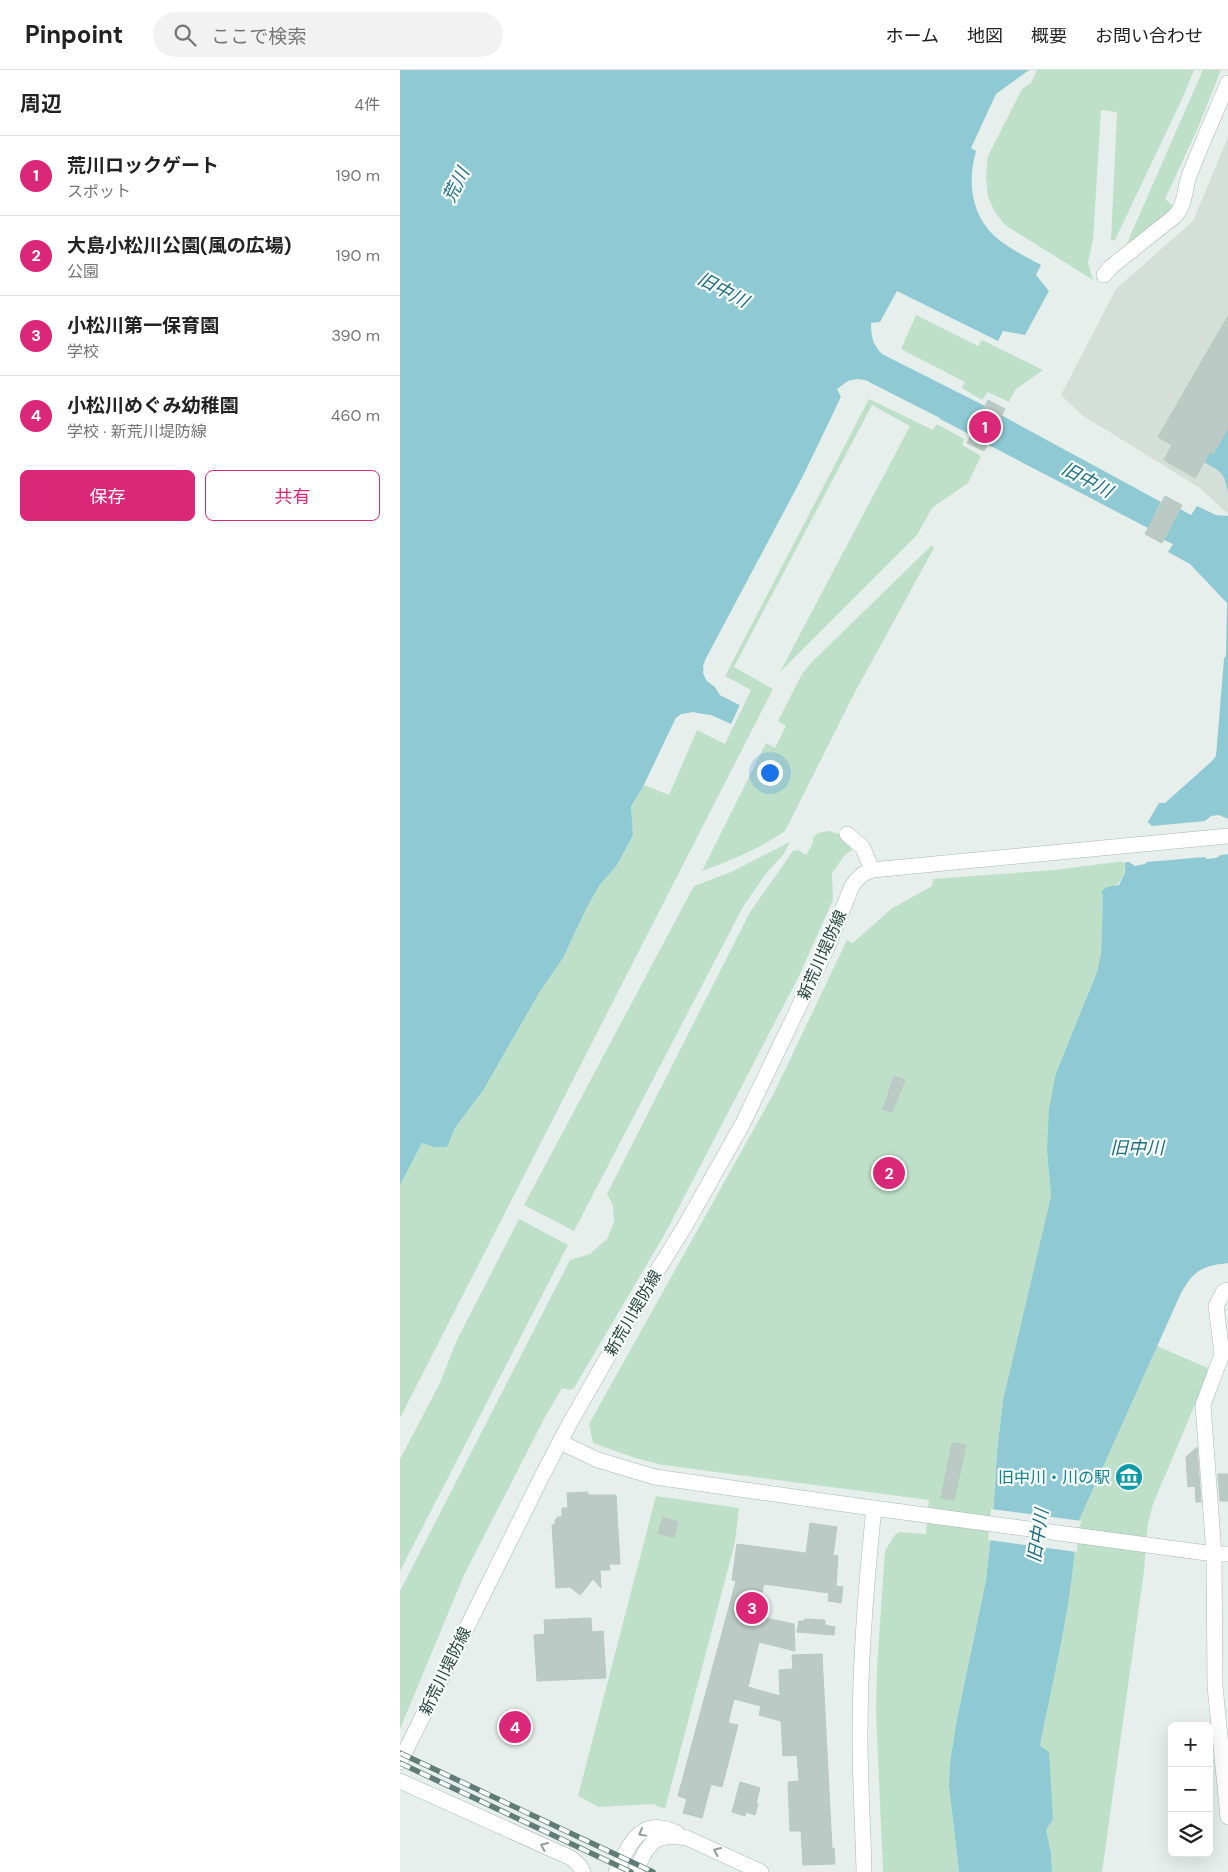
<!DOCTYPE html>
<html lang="ja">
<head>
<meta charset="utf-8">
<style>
	body { margin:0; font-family:"DM Sans","Noto Sans JP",sans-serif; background:#f2f2f2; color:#222 }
	.controls { position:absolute; right:15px; bottom:15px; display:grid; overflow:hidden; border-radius:8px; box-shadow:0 5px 20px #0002 }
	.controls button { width:45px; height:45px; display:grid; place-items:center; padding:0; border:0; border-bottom:1px solid #e0e0e0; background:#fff; color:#222; font:25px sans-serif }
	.you { position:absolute; left:369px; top:702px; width:18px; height:18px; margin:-12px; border:4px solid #fff; border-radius:50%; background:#1a73e8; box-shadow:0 0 0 8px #1a73e833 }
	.badge { display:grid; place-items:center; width:32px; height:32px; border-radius:50%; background:#db2777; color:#fff; font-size:16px; font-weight:700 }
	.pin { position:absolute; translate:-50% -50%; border:2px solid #fff; box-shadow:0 1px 5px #0006 }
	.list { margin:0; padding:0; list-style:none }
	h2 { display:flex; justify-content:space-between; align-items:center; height:65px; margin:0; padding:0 20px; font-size:21px }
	h2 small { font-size:16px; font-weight:400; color:#767676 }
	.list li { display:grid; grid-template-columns:32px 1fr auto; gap:15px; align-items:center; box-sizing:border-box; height:80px; padding:0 20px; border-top:1px solid #e0e0e0 }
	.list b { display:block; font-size:19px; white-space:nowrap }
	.list p { margin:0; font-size:16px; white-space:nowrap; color:#767676 }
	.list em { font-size:16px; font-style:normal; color:#767676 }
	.actions { display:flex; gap:10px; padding:15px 20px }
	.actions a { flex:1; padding:11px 0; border:1px solid #db2777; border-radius:8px; text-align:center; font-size:18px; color:#db2777 }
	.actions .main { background:#db2777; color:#fff }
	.icon { flex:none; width:28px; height:28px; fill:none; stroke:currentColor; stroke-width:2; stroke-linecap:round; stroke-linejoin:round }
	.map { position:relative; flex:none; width:828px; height:1802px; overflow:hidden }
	header { display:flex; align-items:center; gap:30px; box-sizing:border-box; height:70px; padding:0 25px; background:#fff; border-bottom:1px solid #e0e0e0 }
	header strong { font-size:24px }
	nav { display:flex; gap:28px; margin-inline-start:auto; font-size:18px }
	.search { width:350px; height:45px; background:#f2f2f2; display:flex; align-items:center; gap:12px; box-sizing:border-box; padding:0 18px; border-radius:28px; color:#767676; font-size:19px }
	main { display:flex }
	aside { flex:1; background:#fff }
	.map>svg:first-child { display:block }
</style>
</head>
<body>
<header>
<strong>Pinpoint</strong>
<div class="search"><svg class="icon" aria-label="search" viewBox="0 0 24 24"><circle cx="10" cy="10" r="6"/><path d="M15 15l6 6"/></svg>ここで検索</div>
<nav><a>ホーム</a><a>地図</a><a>概要</a><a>お問い合わせ</a></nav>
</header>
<main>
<aside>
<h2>周辺<small>4件</small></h2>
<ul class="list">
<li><span class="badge">1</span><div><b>荒川ロックゲート</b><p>スポット</p></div><em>190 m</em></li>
<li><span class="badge">2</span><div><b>大島小松川公園(風の広場)</b><p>公園</p></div><em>190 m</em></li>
<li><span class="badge">3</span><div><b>小松川第一保育園</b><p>学校</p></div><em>390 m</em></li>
<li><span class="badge">4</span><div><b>小松川めぐみ幼稚園</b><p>学校 · 新荒川堤防線</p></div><em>460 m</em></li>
</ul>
<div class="actions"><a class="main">保存</a><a>共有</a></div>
</aside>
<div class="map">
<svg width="828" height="1802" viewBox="0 0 828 1802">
	<rect width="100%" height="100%" fill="#e6efeb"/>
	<polygon fill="#d4dfda" points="828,67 828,444 800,418 682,345 661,325 716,219 793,151"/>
	<g fill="#bfe0c8">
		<polygon points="637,0 794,0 783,27 715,170 711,171 717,42 701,40 693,170 688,193 693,210 605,155 595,142 588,127 586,107 588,86 622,19 631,13"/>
		<polygon points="803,0 821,0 797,60 765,129 773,136 770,142 735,171 727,173"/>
		<polygon points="516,245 578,276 582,270 643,300 615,320 609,332 588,322 582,330 562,318 565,312 501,279"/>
		<polygon points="469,329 533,360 537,354 564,369 562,375 581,386 568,413 532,438 517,465 380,602 510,356 472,335 334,597 373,619 0,1348 0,1115 22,1073 34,1077 47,1077 55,1058 84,1019 139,923 163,888 186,839 199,816 217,795 233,765 231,738 244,715 269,725 297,660 325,674 351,620 325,606"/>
		<path d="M532 475 534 478 455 622 385 761C359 779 332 790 302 801L366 673 375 678 386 656 378 651 402 604 412 592Z"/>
		<polygon points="429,761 439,764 452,780 445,785 432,803 433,830 399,906 266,1162 174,1318 170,1320 162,1318 144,1349 64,1505 0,1659 0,1521 170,1190 190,1184 207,1169 214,1152 213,1136 207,1124 350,842 393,781 398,780 406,785 413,773 413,767 418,763"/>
		<polygon points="390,772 383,785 368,801 344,835 174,1161 124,1135 294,816 331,802"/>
		<path d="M725 791C725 810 718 815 703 825L701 884 697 902 656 1003 647 1081 651 1126 603 1330 597 1382 593 1448 586 1510 557 1649 550 1692 549 1716 559 1802H483L476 1642 477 1597 485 1481 494 1466 499 1462 526 1464 529 1430 263 1395 235 1388 193 1373 189 1354 374 1023 447 870 453 873 491 839 532 816 533 809 654 800Z"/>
		<polygon points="119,1149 168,1175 0,1501 0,1389 40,1313 56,1272"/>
		<polygon points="757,1276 810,1299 753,1434 748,1453 744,1501 702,1802 652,1802 651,1783 646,1760 653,1749 640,1676 654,1604 676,1457"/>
		<polygon points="256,1426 339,1438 335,1472 265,1739 253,1734 199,1737 178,1726"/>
	</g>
	<g fill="#8ec9d4">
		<path d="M0 0H629L596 24 571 78 576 81C567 113 571 146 598 169 610 179 626 187 641 195L636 205 649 221 625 265 603 261 598 271 497 221 480 252 471 253C471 267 473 275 482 284L585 336 571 365 465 310H451L438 319 441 327 402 408 303 596 305 608 315 617 320 625 340 635 331 655C314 646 294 637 276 648L244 715 231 737 233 765 217 795 199 816 186 839 163 888 139 923 84 1019 55 1058 47 1077H34L22 1073 0 1115Z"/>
		<polygon points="601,345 761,432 748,458 587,374"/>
		<path d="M828 354V423C824 402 823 403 804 392L810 382 814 384 811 381 818 375 821 371 817 369Z"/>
		<path d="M797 436 816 445 828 446V1193C802 1196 794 1200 781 1223L676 1457C673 1531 654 1603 640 1676L649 1682 653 1749 646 1760 651 1783 652 1802H559L549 1716 550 1692 557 1649 586 1510 593 1448 597 1382 603 1330 651 1126 647 1081 649 1039 656 1003 697 902 701 884 703 825 701 822 707 817 719 815 725 802V791L759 733H765L812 691 816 686 824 589 826 585 827 533 790 494 768 482 773 474 764 470 780 439 791 445Z"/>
	</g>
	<g fill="#e6efeb">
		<polygon points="457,309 465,310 540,348 539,350 464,312 452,313 440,319 444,328 430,357 405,410 306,597 307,607 317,616 322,623 343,634 333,656 330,657 310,647 298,647 293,645 282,647 278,650 247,716 244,715 276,648 281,644 294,642 299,644 311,645 331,654 340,635 320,625 315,617 307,611 303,603 305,590 402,408 428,356 441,327 437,319 448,311"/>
		<polygon points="819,745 828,749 828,784 821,785 816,788 807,789 805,787 747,792 745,794 735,796 729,792 722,793 744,753 749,753 752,756 805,751 811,746"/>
		<polygon points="591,1439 682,1451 679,1457 677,1482 588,1470"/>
	</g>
	<g fill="#bbcac4" stroke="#b8c9c2">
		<polygon points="828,246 828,358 813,384 810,382 795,408 764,390 772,375 758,367"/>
		<polygon points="588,330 605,339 584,381 567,373"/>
		<polygon points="765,426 782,435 762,473 745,464"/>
		<polygon points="494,1006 505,1010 492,1042 483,1039"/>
		<polygon points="552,1373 566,1375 554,1430 541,1428"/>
		<polygon points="797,1377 801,1432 796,1432 795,1416 788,1417 786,1387"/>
		<polygon points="818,1404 828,1404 828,1431 820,1431"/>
		<polygon points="188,1422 188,1425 216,1425 220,1494 209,1494 210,1500 200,1500 201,1518 193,1509 180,1525 170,1517 156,1518 152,1455 155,1455 155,1450 157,1449 157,1447 162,1447 162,1438 168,1438 167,1423"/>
		<polygon points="263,1447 278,1452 274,1468 258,1463"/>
		<polygon points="410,1453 437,1457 433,1485 438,1486 436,1516 443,1517 441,1533 428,1531 429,1523 364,1514 358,1539 367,1542 365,1548 394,1554 395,1581 359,1572 348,1617 380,1626 379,1600 393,1599 392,1585 422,1584 432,1779 434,1778 435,1794 403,1795 401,1761 390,1761 388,1712 399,1711 397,1685 383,1686 381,1651 359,1645 361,1636 334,1629 328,1653 338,1655 322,1717 311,1714 302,1748 283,1743 287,1729 278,1726 336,1511 332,1510 337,1474 406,1483"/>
		<polygon points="191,1548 192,1562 203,1561 206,1608 137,1611 134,1565 145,1564 144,1550"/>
		<polygon points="405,1549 425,1550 425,1555 435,1557 434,1565 397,1562 399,1551 404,1551"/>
		<polygon points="340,1712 360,1718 356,1733 358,1734 355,1745 346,1742 345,1746 332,1742"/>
	</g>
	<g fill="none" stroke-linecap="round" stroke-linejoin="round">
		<defs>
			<g id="minor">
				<path d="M704 205 711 197 775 146C786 134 784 120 789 106 801 75 815 44 828 13"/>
				<polyline points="447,764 463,778 472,800"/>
				<polyline points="828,1220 824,1221 816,1236 822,1284 803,1335 814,1484 815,1616 828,1747"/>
				<polyline points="160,1372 198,1390 255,1407 451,1435 814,1484 828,1484"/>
				<path d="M0 1692 142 1406 171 1351 254 1206 285 1156 342 1055 427 878 452 816C458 808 462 803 472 800L828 766"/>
				<polyline points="0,1711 171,1788 180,1796 183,1802"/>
				<path d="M216 1802C229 1775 240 1745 277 1763"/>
				<polyline points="235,1802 245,1782 252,1773 260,1768 272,1766 287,1768 361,1802"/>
				<path d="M464 1802C463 1757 460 1711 460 1665 460 1590 466 1514 474 1438"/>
			</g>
		</defs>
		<use href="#minor" stroke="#a8b8b2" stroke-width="16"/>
		<use href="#minor" stroke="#fff" stroke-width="15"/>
		<defs>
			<g id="rail">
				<polyline points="0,1683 253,1802"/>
				<polyline points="0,1693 231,1802"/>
			</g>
		</defs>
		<use href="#rail" stroke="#5f7d75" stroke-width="5.5"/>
		<use href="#rail" stroke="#f7fbf9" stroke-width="4" stroke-dasharray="11" stroke-linecap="butt"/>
	</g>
	<defs><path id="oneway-chevron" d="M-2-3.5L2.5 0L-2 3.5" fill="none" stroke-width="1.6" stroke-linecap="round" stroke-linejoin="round" transform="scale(1.25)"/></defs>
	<g stroke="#92a09c">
		<use href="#oneway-chevron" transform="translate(242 1763) rotate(151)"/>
		<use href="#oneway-chevron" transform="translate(144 1776) rotate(-156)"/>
		<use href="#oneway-chevron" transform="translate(317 1781) rotate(-155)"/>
	</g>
	<defs>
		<symbol id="museum-disc" viewBox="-11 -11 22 22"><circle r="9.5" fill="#0f9aa8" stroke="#f7fbf9"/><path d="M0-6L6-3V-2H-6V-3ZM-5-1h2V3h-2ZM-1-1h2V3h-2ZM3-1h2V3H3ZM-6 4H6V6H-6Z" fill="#fff"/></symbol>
	</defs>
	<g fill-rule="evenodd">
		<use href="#museum-disc" x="713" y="1391" width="32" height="32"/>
	</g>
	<g text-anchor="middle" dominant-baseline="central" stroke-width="4.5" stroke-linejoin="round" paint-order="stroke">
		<g font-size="16" fill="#24423a" stroke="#f7fbf9">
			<text transform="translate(422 885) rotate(-66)">新荒川堤防線</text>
			<text transform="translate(233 1243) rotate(-60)">新荒川堤防線</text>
			<text transform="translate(45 1601) rotate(-64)">新荒川堤防線</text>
		</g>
		<g font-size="16" fill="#0d838f" stroke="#f7fbf9" text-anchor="end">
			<text x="710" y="1407">旧中川・川の駅</text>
		</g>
		<g font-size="18" font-style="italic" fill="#1c6f80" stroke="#f7fbf9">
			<text transform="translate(56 115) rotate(-64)">荒川</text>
			<text transform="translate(323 220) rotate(28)">旧中川</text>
			<text transform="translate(687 410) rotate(28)">旧中川</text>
			<text x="737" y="1078">旧中川</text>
			<text transform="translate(638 1466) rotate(-81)">旧中川</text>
		</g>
	</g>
</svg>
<div class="controls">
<button>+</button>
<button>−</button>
<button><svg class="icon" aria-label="layers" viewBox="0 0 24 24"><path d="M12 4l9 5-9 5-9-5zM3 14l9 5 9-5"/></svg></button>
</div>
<div class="you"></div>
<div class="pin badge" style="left:585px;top:357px">1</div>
<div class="pin badge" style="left:489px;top:1103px">2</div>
<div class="pin badge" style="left:352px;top:1538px">3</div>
<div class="pin badge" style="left:115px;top:1657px">4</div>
</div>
</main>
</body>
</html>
